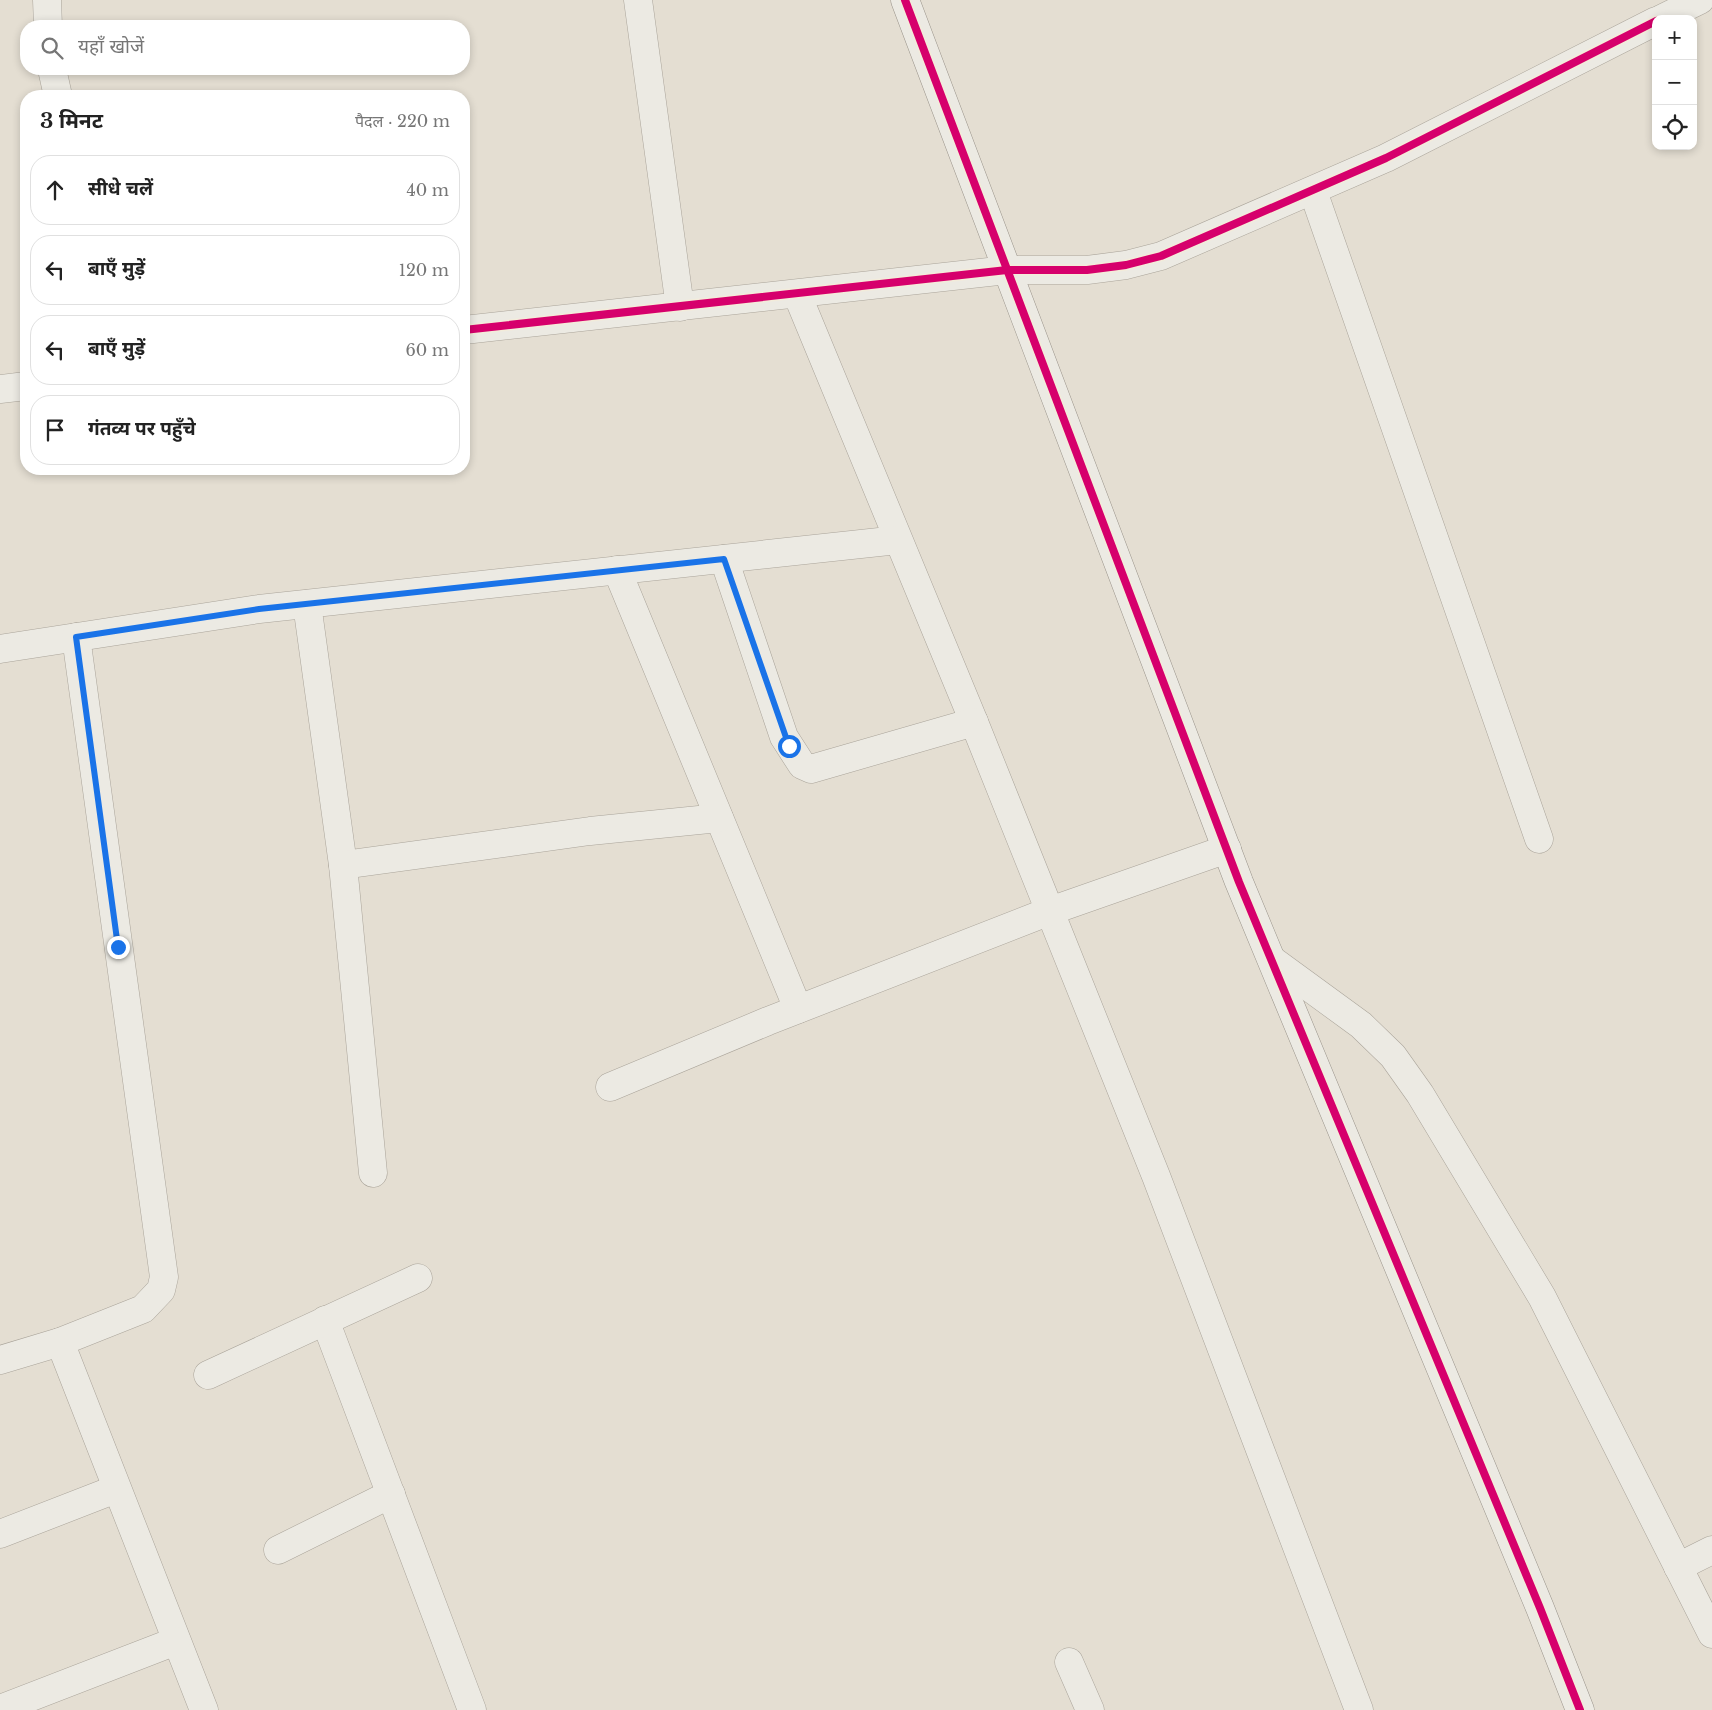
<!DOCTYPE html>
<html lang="hi">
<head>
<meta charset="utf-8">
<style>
	body { margin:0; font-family:"Libre Baskerville","Noto Sans Devanagari",serif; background:#f2f2f2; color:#222 }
	.controls { position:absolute; right:15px; top:15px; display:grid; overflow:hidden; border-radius:10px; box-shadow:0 2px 8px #0003 }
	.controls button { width:45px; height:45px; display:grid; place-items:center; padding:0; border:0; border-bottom:1px solid #e0e0e0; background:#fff; color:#222; font:25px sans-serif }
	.stop { position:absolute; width:15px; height:15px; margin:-11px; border:4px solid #1a73e8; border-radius:50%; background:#fff }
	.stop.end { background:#1a73e8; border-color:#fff; box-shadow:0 1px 5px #0008 }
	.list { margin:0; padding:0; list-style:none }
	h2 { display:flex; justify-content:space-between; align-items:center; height:65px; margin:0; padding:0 20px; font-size:21px }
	h2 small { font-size:16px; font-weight:400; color:#767676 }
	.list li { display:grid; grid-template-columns:32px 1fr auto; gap:15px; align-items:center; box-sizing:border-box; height:70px; margin:0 10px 10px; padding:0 10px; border:1px solid #e0e0e0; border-radius:20px }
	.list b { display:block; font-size:19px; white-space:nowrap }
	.list em { font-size:16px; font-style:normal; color:#767676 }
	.icon { flex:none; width:28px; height:28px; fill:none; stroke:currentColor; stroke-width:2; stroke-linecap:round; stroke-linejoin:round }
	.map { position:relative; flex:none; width:1712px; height:1710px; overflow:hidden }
	.search { position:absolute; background:#fff; box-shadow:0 2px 8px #0003; left:20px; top:20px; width:450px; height:55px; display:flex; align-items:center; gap:12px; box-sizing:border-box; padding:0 18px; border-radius:20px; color:#767676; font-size:19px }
	.panel { position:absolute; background:#fff; box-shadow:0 2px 8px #0003; left:20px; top:90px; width:450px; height:385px; border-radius:20px }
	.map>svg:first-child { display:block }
</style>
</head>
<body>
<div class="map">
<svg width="1712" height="1710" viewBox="0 0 1712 1710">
	<rect width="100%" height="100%" fill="#e4ded2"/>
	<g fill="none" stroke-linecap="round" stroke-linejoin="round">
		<defs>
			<g id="street">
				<polyline points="47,0 48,26"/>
				<polyline points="638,0 680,307"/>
				<polyline points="1661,19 1700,0"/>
				<polyline points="52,69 58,96"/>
				<polyline points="1313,191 1539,839"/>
				<polyline points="797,294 974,722 1156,1176 1359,1710"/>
				<polyline points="464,330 1007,270 1087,270 1126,265 1161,256 1386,158 1656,21"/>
				<polyline points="0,389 26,386"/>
				<polyline points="724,559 784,737 802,765 811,769 974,722"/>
				<polyline points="617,570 798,1009"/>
				<polyline points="307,604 343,865 373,1173"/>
				<polyline points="0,649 259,609 898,540"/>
				<polyline points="343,865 590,831 719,818"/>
				<polyline points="1272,960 1361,1025 1393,1056 1420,1094 1542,1297 1712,1634"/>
				<polyline points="610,1087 768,1021 1050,911 1227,849"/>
				<polyline points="325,1320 472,1710"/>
				<polyline points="60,1342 204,1710"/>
				<polyline points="0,1360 60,1342 143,1309 161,1290 164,1277 76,637"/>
				<polyline points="208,1375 418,1278"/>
				<polyline points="0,1534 116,1489"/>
				<polyline points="278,1550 391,1494"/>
				<polyline points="1678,1567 1712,1550"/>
				<polyline points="1069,1662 1090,1710"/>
				<polyline points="0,1709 176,1641"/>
			</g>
			<polyline id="secondary" points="905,0 1239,882 1540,1608 1580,1710"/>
		</defs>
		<use href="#street" stroke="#aaa49a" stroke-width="29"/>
		<use href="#secondary" stroke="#99938a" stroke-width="29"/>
		<use href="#street" stroke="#eceae3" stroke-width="28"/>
		<use href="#secondary" stroke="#eceae3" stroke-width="28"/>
		<defs>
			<g id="cycleway">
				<polyline points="905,0 1239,882 1540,1608 1580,1710"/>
				<polyline points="464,330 1007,270 1087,270 1126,265 1161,256 1386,158 1656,21"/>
			</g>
		</defs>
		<use href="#cycleway" stroke="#f3ecda" stroke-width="11"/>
		<use href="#cycleway" stroke="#d6006c" stroke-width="8"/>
	</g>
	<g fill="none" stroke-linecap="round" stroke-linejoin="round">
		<polyline stroke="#1a73e8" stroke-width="6" points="118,947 76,637 259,609 724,559 789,746"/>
	</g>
</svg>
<div class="controls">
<button>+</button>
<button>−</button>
<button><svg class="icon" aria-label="locate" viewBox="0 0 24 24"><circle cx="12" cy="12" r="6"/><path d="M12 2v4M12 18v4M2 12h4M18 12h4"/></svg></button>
</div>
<div class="stop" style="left:789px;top:746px"></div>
<div class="stop end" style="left:118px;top:947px"></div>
<div class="search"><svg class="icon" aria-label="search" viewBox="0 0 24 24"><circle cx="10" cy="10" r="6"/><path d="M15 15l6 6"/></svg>यहाँ खोजें</div>
<section class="panel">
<h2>3 मिनट<small>पैदल · 220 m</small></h2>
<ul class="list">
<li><svg class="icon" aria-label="ahead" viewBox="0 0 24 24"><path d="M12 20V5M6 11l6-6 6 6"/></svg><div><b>सीधे चलें</b></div><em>40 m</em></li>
<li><svg class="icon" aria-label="left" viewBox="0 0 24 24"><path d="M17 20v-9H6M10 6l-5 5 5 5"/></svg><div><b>बाएँ मुड़ें</b></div><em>120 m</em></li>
<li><svg class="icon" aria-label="left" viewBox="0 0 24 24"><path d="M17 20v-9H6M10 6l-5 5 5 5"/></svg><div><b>बाएँ मुड़ें</b></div><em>60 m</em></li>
<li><svg class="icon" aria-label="arrive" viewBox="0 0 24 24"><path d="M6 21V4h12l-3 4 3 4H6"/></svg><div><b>गंतव्य पर पहुँचे</b></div></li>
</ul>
</section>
</div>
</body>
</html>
